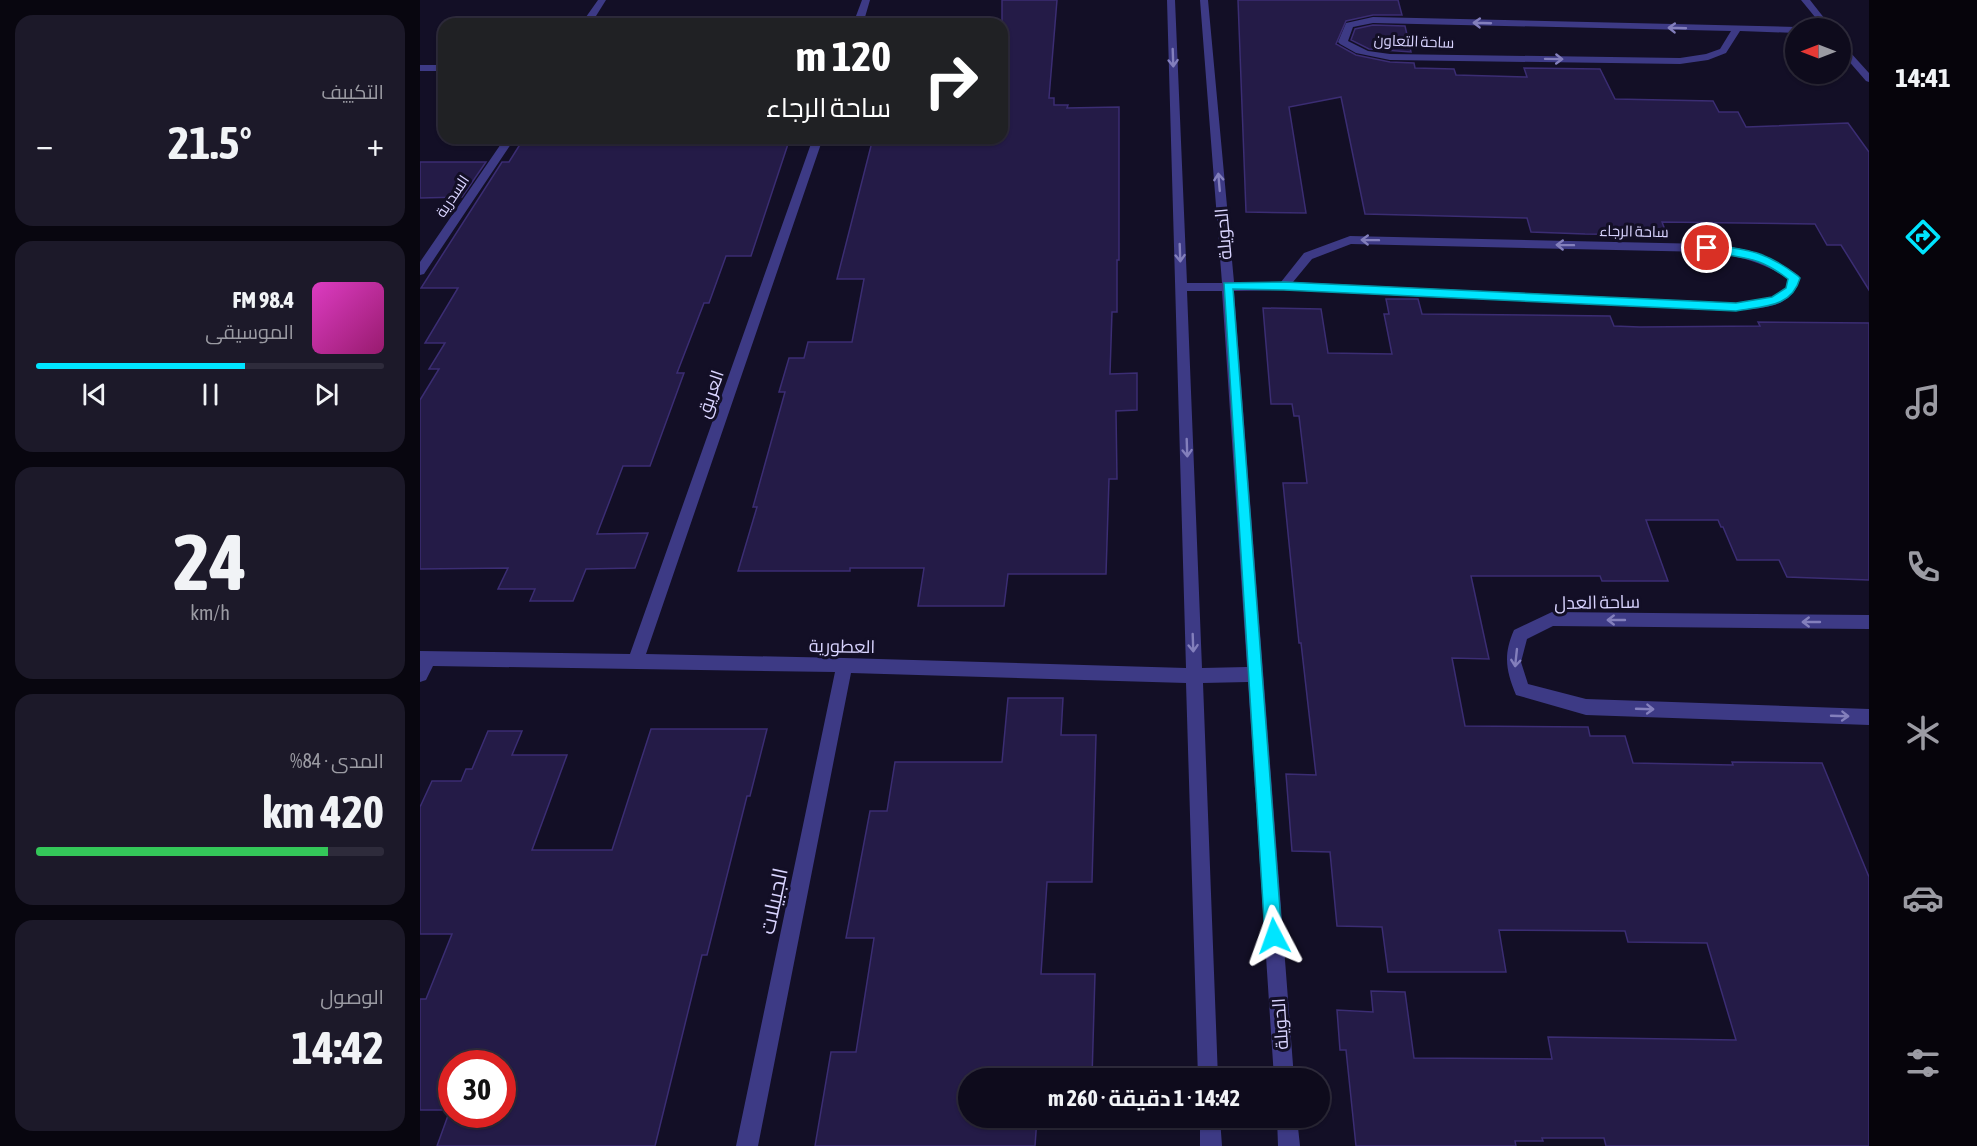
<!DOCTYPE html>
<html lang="ar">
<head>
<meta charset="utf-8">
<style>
  :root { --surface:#0e0b1c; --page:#1c1929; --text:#f1f3f6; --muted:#9b9ba3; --line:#2e2b3b; --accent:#00e5ff }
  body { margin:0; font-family:"Asap Condensed",Cairo,sans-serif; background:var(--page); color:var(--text); direction:rtl; height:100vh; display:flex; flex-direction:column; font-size:22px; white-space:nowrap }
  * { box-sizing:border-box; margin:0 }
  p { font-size:20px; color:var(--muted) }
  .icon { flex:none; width:33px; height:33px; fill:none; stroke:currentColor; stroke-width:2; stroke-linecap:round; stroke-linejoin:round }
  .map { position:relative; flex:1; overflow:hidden; direction:ltr }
  .panel { display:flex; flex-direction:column; gap:15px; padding:15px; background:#08060f; width:420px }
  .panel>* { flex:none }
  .guide { position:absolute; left:18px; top:18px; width:570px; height:126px; border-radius:18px; box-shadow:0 2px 4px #0004,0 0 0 2px var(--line); direction:rtl; background:#202124; color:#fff; overflow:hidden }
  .needle { width:39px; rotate:270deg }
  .fabs { position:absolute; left:1365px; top:18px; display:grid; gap:12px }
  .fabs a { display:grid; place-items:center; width:66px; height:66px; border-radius:50%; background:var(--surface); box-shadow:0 2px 4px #0004,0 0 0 2px var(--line); font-size:30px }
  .speed { position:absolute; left:18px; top:1050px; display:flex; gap:12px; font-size:30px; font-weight:700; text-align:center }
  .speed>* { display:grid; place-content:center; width:78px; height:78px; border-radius:50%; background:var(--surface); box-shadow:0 2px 4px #0004,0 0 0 2px var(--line); line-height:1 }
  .speed .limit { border:9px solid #d22; background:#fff; color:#111 }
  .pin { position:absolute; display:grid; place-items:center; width:51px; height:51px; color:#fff; margin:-26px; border:3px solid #fff; border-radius:50%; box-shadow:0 2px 6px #0007 }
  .me { position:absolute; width:66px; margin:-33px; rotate:356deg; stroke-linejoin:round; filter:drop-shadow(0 0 4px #0008) }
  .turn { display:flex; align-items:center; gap:21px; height:126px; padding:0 18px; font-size:27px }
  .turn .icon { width:78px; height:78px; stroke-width:2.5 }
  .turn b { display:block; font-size:42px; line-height:51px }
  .big { font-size:45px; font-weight:700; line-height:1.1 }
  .panel .tile { flex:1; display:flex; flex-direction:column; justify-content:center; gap:9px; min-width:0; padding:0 21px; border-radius:18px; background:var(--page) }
  .panel .dial { align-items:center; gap:0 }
  .dial b { font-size:78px; line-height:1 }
  .song { display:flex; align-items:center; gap:18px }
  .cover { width:72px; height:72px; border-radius:9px; background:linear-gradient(135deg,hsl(310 70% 55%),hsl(320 70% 35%)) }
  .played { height:6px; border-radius:3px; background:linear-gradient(90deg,var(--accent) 60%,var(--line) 60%) }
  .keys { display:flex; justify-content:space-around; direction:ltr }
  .heat { display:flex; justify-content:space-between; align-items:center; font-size:33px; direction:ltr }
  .charge { height:9px; border-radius:4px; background:linear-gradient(90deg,#34c759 84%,var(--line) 0) }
  .trip { position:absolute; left:538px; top:1068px; width:372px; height:60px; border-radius:30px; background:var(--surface); box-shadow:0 2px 4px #0004,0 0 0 2px var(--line); font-weight:700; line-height:60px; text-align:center; direction:rtl }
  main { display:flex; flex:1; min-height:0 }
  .dock { display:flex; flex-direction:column; width:108px; justify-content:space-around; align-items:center; background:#06040b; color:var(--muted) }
  .dock .icon { width:42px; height:42px }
  .dock .on { color:var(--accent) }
  .dock b { font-size:27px; color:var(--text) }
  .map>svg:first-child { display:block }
  .building { fill:#241b47; stroke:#3b2d73; stroke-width:1.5; fill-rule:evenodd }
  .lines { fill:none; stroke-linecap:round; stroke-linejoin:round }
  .minor { fill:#3d3a85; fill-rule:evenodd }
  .oneway { stroke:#837fbc }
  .route { fill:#00e5ff; stroke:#0095a6; stroke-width:1.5 }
  .labels { text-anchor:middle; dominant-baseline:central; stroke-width:6; stroke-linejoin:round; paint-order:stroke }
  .far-street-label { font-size:15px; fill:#d9d4ff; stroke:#130f26 }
  .street-label { font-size:18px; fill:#d9d4ff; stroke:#130f26 }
  .near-street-label { font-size:21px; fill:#d9d4ff; stroke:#130f26 }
</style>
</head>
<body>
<main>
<nav class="dock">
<b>14:41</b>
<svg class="icon on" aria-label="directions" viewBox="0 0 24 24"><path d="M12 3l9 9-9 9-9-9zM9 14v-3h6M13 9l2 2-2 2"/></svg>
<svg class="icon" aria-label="music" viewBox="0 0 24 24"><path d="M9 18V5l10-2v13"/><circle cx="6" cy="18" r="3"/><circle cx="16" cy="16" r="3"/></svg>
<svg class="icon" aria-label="phone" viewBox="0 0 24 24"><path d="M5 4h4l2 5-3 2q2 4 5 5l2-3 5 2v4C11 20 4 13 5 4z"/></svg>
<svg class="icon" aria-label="climate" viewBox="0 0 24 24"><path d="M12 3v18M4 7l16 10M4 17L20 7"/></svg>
<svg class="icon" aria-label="car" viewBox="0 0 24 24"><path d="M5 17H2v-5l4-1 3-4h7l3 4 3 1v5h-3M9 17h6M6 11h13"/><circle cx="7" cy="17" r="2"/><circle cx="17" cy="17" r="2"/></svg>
<svg class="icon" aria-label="filters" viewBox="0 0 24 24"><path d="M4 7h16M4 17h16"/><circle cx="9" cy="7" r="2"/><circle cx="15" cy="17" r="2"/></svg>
</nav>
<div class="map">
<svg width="1449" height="1146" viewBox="0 0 1449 1146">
  <rect width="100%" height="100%" fill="#130f26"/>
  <path class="building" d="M582,0H637L629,98H634V105H648L647,108L699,107V260H697V312H692L690,374L717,373V410L696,411L697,479H689L686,574H588L584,606H498L504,568H430V571H318L337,507H333L365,392H359L369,358H384L388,342H432L444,279H417L452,142H463L464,138H582Z
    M818,0H978L982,15H953L926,21L916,44L936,55L970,62L994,63L995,68L1034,69L1036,75L1107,77L1104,68L1180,69L1195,99L1293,101L1299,112H1318L1326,127L1428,123L1449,152V290L1421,245H1407L1395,224L1242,222L1247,235L1165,234L1111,232L1107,218L945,214L921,97L869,107L886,213L826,212Z
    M953,25L985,26L991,52L949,49L931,40L935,29Z
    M104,138H370L331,256H306L289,303H284L257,373H264L230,466H203L177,534L228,533L215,568L166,569L153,601H110L115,589H78L88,568L0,569V400L19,369H9L25,343H5L38,288H1L82,162H89Z
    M0,162H66L42,197L0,198Z
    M966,299H998L1002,314L1190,316L1194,326L1220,327L1340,326L1338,322L1449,323V580L1367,577L1359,560H1317L1303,527H1301L1298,520H1226L1248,581H1182L1180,576H1051L1069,659L1032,658L1045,726L1168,727L1170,736H1205L1213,763L1313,765L1312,762L1402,763L1449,877V1146H1186L1184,1138H1122L1123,1141H1095L1096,1146H936L926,1050H920L917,1010L953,1012L951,991L985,992L994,1058L1132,1059L1128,1037L1316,1040L1287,943L1208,942L1205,931L1079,930L1086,972H968L962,927L917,926L910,852L872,851L866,774L896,775L881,643H879L863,483H887L879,416H874L872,404H851L843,308L901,309L908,353L972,354L964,314H969Z
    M588,698H643L641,735H676L672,882H627L621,974H675L672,1078H549V1118H617L615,1146H395L411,1052H436L454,938H426L450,811H467L475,762H582Z
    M231,729H347L330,796H327L287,955H282L235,1146H17L30,1110H0V999H6L32,934H0V807L12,781H41L46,769H52L68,731H102L92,755H147L112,850H192ZM32,1064H82V1114H32Z"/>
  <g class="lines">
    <path class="minor" d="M178,0H186L171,24H161Z
      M442,0H450L443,24H433Z
      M747,0H755L767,283H802L780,0H788L814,282H861L884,253L930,236L1287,244C1321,249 1350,255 1378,275L1380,278C1372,309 1343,307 1316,311L864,290L814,291L874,1078H854L828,682L783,683L798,1078H778L766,683L431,673L338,1146H316L415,672L13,666L6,680L0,682V651L210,654L393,138H403L226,654L424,658L766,668ZM931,244L1287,252C1318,256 1342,261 1368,279L1366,288L1352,297L1316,303L873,282L892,259ZM767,291H802L827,667L782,668Z
      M1381,0H1390L1412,28H1404Z
      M953,17L1376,27L1380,28H1376V33L1320,31L1306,53L1288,60L1260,64L970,60L936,53L920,44L918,42L926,23ZM953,23L1311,31L1300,49L1286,54L1260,58L970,54L948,51L928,41L933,27Z
      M1420,41L1449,73V82L1446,81L1420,51Z
      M0,65H24V71H0Z
      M85,138H95L4,274L0,275V262Z
      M1132,612L1449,615V629L1133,626L1107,639L1101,662L1108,684L1166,699L1449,709V725L1166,715L1096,695C1086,671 1083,655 1094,630Z
      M780,1118H800L802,1146H780Z
      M857,1118H877L880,1146H858Z"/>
  </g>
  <defs><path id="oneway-shaft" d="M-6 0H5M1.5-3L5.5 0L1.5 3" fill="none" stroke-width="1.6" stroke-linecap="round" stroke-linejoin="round" transform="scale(1.5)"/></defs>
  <g class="oneway">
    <use href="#oneway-shaft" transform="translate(1062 23) rotate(-178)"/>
    <use href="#oneway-shaft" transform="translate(1257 28) rotate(-178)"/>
    <use href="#oneway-shaft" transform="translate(753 58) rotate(88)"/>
    <use href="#oneway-shaft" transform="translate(1134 59) rotate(1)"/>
    <use href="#oneway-shaft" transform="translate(799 182) rotate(-95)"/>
    <use href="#oneway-shaft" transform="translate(950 240) rotate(-179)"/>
    <use href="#oneway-shaft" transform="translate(1145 245) rotate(-179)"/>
    <use href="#oneway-shaft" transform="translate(760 253) rotate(88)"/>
    <use href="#oneway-shaft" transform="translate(767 448) rotate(88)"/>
    <use href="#oneway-shaft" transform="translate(1196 620) rotate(-180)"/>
    <use href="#oneway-shaft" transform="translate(1391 622) rotate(-180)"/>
    <use href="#oneway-shaft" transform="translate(773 643) rotate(88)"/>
    <use href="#oneway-shaft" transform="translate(1096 658) rotate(96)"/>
    <use href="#oneway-shaft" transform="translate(1225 709) rotate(2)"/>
    <use href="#oneway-shaft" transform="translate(1420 716) rotate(2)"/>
  </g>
  <path class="route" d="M1287,244C1326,249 1346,251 1378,276L1380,278C1372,308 1342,306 1316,311L864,290L813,289L862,936L860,942L854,944L848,942L845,936L804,283L864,282L1316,303L1352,297L1366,288L1368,279C1334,253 1322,260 1284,250V246Z"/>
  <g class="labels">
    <g class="far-street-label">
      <text transform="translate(994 41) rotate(2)">ساحة التعاون</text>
      <text transform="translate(32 196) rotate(-56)">السدرية</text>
      <text transform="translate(1214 231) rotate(1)">ساحة الرجاء</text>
    </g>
    <g class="street-label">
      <text transform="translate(803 234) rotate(-95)">الحويلة</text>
      <text transform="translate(290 394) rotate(-71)">العريق</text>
      <text transform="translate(1177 602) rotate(-1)">ساحة العدل</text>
      <text transform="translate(422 646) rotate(1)">العطورية</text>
      <text transform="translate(860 1024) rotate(-94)">الحويلة</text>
    </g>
    <g class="near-street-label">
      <text transform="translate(353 901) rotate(-78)">الجبيلات</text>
    </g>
  </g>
</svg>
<div class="fabs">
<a><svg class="needle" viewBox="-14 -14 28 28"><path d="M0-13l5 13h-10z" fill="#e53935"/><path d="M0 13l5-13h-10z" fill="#9b9ba3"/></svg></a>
</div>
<div class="speed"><div class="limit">30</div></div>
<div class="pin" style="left:1287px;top:248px;background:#d93025"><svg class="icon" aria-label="arrive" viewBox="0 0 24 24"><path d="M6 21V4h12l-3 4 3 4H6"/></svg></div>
<svg class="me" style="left:854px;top:936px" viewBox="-20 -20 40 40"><path d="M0-17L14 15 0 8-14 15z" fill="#00e5ff" stroke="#fff" stroke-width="4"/></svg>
<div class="trip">14:42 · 1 دقيقة · 260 m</div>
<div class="guide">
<div class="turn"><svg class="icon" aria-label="right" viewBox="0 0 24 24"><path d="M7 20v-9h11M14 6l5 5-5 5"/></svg><div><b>120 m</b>ساحة الرجاء</div></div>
</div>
</div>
<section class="panel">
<div class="tile"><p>التكييف</p>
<div class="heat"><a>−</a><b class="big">21.5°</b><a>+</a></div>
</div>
<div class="tile">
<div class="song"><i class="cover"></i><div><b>98.4 FM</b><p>الموسيقى</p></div></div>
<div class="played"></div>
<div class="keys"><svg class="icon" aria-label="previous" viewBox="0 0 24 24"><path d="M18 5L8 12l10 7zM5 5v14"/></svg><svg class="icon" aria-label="pause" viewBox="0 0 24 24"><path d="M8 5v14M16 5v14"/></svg><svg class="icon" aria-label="next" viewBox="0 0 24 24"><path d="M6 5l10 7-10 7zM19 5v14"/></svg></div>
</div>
<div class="tile dial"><b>24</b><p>km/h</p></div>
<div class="tile"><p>المدى · 84%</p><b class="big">420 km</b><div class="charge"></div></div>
<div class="tile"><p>الوصول</p><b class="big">14:42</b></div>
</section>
</main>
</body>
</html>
